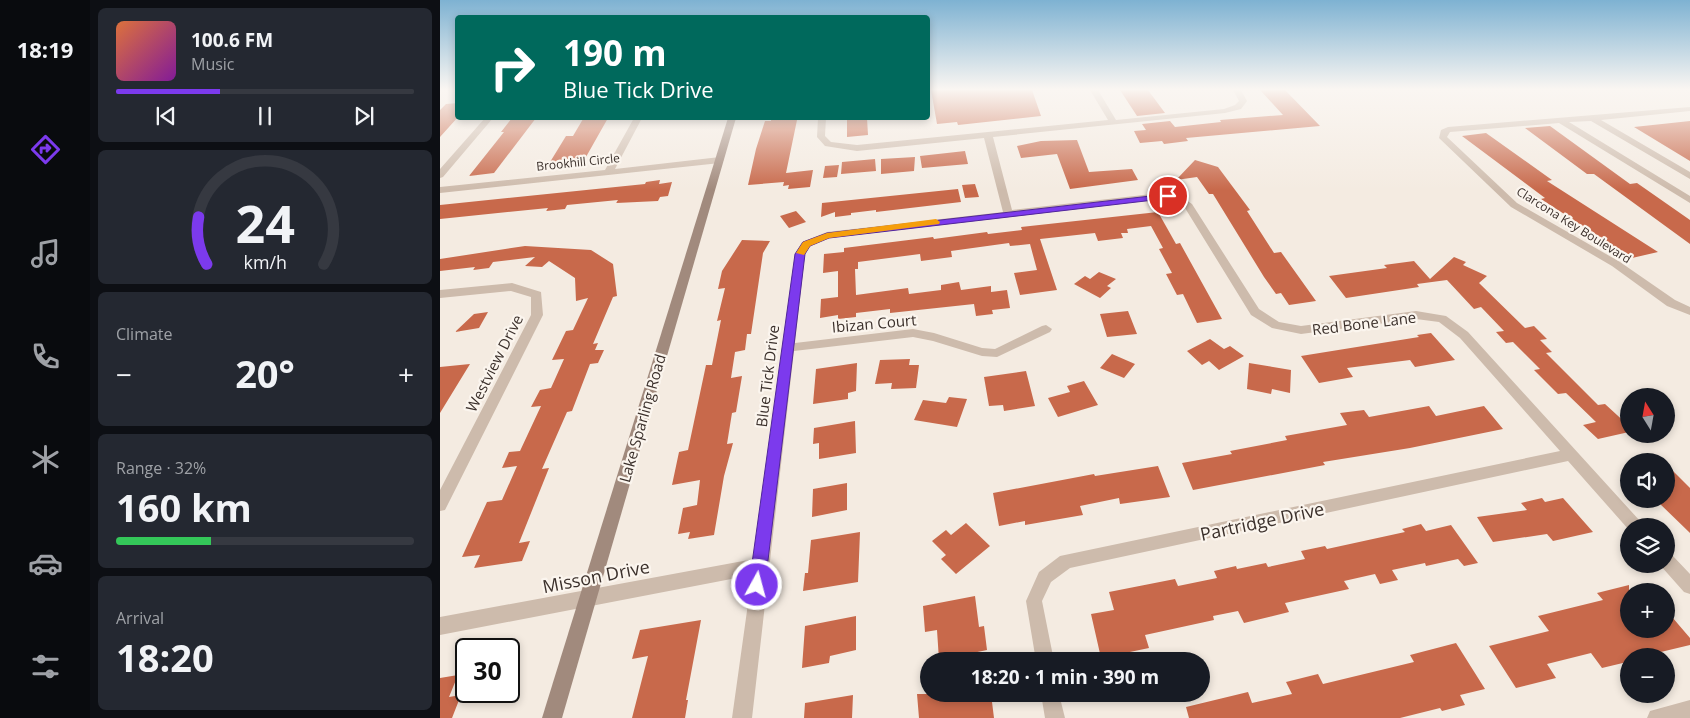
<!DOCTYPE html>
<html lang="en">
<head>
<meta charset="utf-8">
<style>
  :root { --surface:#171b24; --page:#242831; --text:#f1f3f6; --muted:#9ea1a6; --line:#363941; --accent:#7c3aed }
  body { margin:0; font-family:"Open Sans",sans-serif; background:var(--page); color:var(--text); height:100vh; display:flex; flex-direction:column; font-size:19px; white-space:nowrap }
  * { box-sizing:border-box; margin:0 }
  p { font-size:16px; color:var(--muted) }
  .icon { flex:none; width:28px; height:28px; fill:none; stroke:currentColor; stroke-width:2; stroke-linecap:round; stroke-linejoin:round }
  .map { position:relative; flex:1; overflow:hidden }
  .panel { display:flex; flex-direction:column; gap:8px; padding:8px; background:#0d0f14; width:350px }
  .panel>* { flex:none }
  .banner { position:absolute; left:15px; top:15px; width:475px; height:105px; border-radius:5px; box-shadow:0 2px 8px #0003; background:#00695c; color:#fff; overflow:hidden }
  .needle { width:32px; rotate:349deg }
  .buttons { position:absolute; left:1180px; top:388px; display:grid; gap:10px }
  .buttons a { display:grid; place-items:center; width:55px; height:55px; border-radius:50%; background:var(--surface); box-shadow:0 2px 8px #0003; font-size:25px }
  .speed { position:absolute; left:15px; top:638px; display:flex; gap:10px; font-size:25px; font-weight:700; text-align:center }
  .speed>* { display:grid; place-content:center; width:65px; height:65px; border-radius:50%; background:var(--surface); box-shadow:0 2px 8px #0003; line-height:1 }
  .speed .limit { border:2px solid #111; border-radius:8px; background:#fff; color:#111 }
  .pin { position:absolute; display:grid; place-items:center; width:42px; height:42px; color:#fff; margin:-21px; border:2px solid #fff; border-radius:50%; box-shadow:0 1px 5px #0007 }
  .me { position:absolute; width:55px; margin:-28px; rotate:7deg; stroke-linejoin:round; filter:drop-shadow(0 0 4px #0008) }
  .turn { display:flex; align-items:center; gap:18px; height:105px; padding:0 25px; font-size:22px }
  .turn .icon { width:65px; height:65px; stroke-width:2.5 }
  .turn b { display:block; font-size:35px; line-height:42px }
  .big { font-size:38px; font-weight:700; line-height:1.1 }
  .panel .widget { flex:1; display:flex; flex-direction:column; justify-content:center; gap:8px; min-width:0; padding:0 18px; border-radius:8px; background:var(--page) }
  .panel .dial { align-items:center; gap:0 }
  .dial svg { height:130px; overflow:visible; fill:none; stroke:var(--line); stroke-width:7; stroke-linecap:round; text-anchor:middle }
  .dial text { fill:var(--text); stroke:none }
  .song { display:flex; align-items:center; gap:15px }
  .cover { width:60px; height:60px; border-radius:8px; background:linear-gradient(135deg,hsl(20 70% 55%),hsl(290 70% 35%)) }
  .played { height:5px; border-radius:2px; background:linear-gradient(90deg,var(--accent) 35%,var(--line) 35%) }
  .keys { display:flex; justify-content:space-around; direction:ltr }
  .heat { display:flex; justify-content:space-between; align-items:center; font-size:28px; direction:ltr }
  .charge { height:8px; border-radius:4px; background:linear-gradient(90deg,#34c759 32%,var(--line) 0) }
  .trip { position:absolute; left:480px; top:652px; width:290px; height:50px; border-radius:25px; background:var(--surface); box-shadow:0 2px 8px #0003; font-weight:700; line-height:50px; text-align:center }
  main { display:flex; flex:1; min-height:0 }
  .tabs { display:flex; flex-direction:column; width:90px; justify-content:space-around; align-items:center; background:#090b0e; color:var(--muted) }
  .tabs .icon { width:35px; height:35px }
  .tabs .selected { color:var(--accent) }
  .tabs b { font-size:22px; color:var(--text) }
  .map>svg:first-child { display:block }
  .building { fill:#c8694b }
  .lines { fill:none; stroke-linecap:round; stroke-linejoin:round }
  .street { fill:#cdbbac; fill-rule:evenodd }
  .secondary { fill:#a18a7d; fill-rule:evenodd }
  .route { fill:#7c3aed; stroke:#51269a }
  .slow { fill:#f59e0b }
  .labels { text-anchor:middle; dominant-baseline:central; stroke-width:4.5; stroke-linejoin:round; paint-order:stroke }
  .far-street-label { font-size:12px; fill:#3b302b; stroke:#fbf5ee }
  .street-label { font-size:15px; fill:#3b302b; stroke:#fbf5ee }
  .near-street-label { font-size:18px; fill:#3b302b; stroke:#fbf5ee }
</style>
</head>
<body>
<main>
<nav class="tabs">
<b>18:19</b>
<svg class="icon selected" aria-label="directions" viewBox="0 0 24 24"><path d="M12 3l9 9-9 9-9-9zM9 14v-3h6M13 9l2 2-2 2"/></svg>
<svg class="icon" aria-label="music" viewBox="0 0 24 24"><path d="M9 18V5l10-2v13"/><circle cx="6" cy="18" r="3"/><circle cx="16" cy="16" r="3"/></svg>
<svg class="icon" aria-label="phone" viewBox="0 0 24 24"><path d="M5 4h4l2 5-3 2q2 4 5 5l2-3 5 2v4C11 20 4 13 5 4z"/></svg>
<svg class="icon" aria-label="climate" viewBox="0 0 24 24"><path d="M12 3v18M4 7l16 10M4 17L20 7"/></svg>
<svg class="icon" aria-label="car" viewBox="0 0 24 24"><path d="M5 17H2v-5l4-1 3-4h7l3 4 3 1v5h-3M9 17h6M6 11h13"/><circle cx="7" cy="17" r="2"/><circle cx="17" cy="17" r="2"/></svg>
<svg class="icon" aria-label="filters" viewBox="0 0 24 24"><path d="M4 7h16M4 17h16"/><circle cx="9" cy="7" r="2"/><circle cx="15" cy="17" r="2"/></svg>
</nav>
<section class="panel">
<div class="widget">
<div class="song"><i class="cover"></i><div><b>100.6 FM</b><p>Music</p></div></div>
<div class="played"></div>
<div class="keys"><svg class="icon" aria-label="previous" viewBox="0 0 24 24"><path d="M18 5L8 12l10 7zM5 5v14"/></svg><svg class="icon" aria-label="pause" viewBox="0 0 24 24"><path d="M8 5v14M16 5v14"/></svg><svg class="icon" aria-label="next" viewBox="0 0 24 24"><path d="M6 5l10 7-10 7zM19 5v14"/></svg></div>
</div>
<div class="widget dial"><svg viewBox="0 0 100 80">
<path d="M14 69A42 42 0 1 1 86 69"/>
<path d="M14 69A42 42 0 0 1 9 40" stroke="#7c3aed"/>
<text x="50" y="56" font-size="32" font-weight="700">24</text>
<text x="50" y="72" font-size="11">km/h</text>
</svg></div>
<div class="widget"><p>Climate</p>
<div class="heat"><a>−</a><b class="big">20°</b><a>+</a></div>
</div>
<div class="widget"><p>Range · 32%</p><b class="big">160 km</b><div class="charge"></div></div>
<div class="widget"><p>Arrival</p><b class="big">18:20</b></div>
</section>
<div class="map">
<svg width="1250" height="718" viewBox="0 0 1250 718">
  <rect width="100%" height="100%" fill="#f4ebe1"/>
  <path class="building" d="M491,90H592L601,116L518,125L517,122L497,124Z
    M680,90H708L725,113L697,116Z
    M820,90H845L880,126L746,138L748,141L724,144L722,141L700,143L694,131L706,130L702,124L730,121L735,127L781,122L780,120L843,115Z
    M18,103V117L0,137V110L6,104Z
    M72,118H96L54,173L29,176L64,132H61Z
    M168,118L142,164L107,167L126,136H133L143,119Z
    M331,118L357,120L346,173L373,170L370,187L348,189L349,185L343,186L344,182L308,185L316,149L325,121H331Z
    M407,118H427L428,135L407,137Z
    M1250,121V161L1194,127Z
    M1110,126L1190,184L1197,183L1250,220V244L1154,174H1147L1085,128Z
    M1046,133L1112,180L1107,181L1218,252L1192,258L1101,199L1105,198L1022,136Z
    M637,140L649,172L692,169L698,180L630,189L617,154L581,158L577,146L601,141Z
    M525,151L528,164L482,168L480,156Z
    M475,157L474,171L441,174V159Z
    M435,159L436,171L401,174L402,162Z
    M755,160L778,167L810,210L807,211L834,253L841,252L876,301L849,305L841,293L836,294L824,277L773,194H769L757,177L736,180Z
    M399,165L397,177L383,178L385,166Z
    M220,180L219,184L232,182L228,196L220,197L218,201L176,203L178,200L127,205L125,209L106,211L108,208L0,219V205L205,184L206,182Z
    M535,184L539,197L525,198L522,185Z
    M518,189L521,202L436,212V210L411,213V215L395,217V212L381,217L382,203Z
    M356,211L366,222L349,228L340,216Z
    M718,212L736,244L740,243L782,319L757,323L743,294L737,295L726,274L732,273L719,249L723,248L711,226L687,229L688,233H681L683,238L658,241L655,233L600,239L617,290L580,295L574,273L597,270L590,244L570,246L569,243L511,251L512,257L481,261L480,254L418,262V269H415L416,295L468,288L469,294L501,290V285L519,282L521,290L551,286V292L567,290L570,308L552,310L553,314L536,316L534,304L450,313V309L416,313V317L398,319V315L380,318L381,299L398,297V271L383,273L384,254L404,252V248L493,237L494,239L547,232L548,234L582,230L581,227Z
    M302,240L330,241L323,253L311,334H307L305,350L295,352L291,378L302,376L296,412L292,413L287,444L293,443L284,476L274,535L248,539L250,532L238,534L243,508L257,505L260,480L232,485L239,452L248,450L266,365H272L281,320L277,321L285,288L278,289L282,271Z
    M85,246L151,250L173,264L177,296L173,297L153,344L158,343L155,350H164L158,363L150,364L132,411L127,412L102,469L109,468L79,543L90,541L82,561L34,568L40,555L22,557L47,502L62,500L77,466L62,468L69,452L80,451L101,406L91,407L100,390L111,388L124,359L112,360L126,331L133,330L148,298L136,301L135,278L109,261L102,267L85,266L95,257L53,262L49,268L33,270L35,267L0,271V259Z
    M1014,257L1026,262L1023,265L1047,276L1039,283L1085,328L1094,326L1107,339L1100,340L1112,352L1106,353L1158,405L1165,404L1189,426V432L1158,439L1143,425L1156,422L1126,393L1118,394L1094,370L1100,369L1073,342L1066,343L1056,332L1064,331L1041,307L1034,309L1007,280L977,284L979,287L906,298L889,276L947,268L944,265L974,261L990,279Z
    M659,272L676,279L667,286L671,288L660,298L634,284L645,276L650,279Z
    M688,311L697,334L667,337L660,314Z
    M48,312L39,328L15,332L34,314Z
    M991,333L1015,360L975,367L970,360L907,368L913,377L879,383L861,356L979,337L977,335Z
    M770,339L784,349L790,346L804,356L779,370L769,361L762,365L747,351Z
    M672,354L695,364L684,378L660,368Z
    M470,359L469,365H479L476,388L451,389L452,383L435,384L440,360Z
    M417,363L416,391L408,393V399L373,404L376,369Z
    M809,363L851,370L850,393L832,389L831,394L807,389Z
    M30,364L0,413V367Z
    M586,371L595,406L564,411L563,405L549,406L544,377Z
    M644,381L658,405L618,417L608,398L630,392L627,386Z
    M509,397L527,399L517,427L474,420L483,400L506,403Z
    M989,406L996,416L1044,406L1063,429L970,448L883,462L885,465L753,490L742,463L792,454L790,451L847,440L845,436L907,425L900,413L924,410L929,417Z
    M415,421L416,453L379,459V443L373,444L374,428Z
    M1226,464L1250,488V533L1217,501L1226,499Z
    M718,466L730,497L680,504L679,498L640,506L643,515L585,525V521L559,526L553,493L654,474L655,476Z
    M407,483V510L372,517L373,489Z
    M1102,498L1105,502L1123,498L1153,532L1113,541L1107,534L1053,542L1037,517L1087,510L1081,503Z
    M526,523L550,546L516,574L501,559L506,555L492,541L506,530L511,535Z
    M981,524L986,531L1011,525L1038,563L1024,566L1018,559L986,566L985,563L952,570L958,580L940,584L935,574L904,581L909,589L845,603L849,612L804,623L798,611L773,616L774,620L705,635L709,648L661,658L651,614L674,610L669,592L735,579L738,586L777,578L774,571L796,566L797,569L826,563L828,567L865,559L861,551L885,546L887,549L965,532L962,529Z
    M420,532L418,582L363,591L365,573H368L371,540Z
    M1189,585V629H1226V610L1250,638V645L1204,656H1189L1187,662L1162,668L1151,653L1107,664L1116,678L1076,688L1049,646L1109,631L1098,616L1163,600L1157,593Z
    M535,596L539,627L544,626L547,650L499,660L497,630L485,632L483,606Z
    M416,616V650L390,656L389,663L362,668L365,626Z
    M261,620L246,700H248L245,718H192L208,656L192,659L200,630Z
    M1016,643L1045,689L1020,695L1025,705L1002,711L1000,708L960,718H749L746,707L808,692L812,703L852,694L846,682L878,674L883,684L974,662L970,655Z
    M18,675L9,697L21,695L12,718H0V678Z
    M477,694H551L554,718H479Z
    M413,695L412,718H364L365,703Z"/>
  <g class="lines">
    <path class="street" d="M650,90H658L676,120L784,109L795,105L799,101L793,90H801L807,101L801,109L785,113L553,137L572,210L721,193L740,196L752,204L819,309L839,322L861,326L976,311L1006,316L1028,332L1200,521L1203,526H1189V530L1128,461L630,568L611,582L602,601L614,661H596L586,601L599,572L620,556L1120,451L1020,338L999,322L976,319L861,334L832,328L811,315L745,208L734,201L721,199L389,238L370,246L365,254L355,343L473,329L494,333L542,348L555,349L602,326L606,325L612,329L610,332L557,357L542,356L493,341L473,337L354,351L312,718H292L312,575L0,635V617L314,559L355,254L362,242L387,232L563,212L544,138L417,151L385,146L377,137L378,118H386L385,136L391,142L417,145L668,120Z
      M1250,107V111L1161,120L1250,172V179L1151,121L1129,122L1250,196V203L1119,123L1010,132L1007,137L1077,203L1180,262L1235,300L1250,307V315L1227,306L1172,266L1071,207L999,138L1001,130L1008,127Z
      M45,118H53L3,177L0,178V169Z
      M194,118H202L175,169L280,157L284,160L280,163L0,193V187L165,170Z
      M72,283L101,292L103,315L5,510L0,511V490L91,315V297L71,291L0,298V290Z
      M1226,553L1232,555L1250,574V594L1244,592L1220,565V564H1226Z
      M601,694H619L625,718H605Z
      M1250,700V718H1207L1210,711Z"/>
    <path class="secondary" d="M288,118H296L122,718H102Z"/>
  </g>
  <linearGradient id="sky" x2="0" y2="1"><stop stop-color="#7eb2d2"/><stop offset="0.47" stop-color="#faf6f2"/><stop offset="1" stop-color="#faf6f2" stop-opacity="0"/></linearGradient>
  <rect width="1250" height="190" fill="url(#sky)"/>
  <path class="route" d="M728,194H731V198L389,238L370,246L365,254L325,585L322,590L317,592L312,590L309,585L355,254L363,242L387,233Z"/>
  <path class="slow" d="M496,219L500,222L499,224L389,238L370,246L364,255L356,253L363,242L387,233Z"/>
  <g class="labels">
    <g class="far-street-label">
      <text transform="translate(138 162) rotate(-6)">Brookhill Circle</text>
      <text transform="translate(1134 225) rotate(32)">Clarcona Key Boulevard</text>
    </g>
    <g class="street-label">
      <text transform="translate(434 323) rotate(-5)">Ibizan Court</text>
      <text transform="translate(924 323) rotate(-7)">Red Bone Lane</text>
      <text transform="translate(54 363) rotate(-63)">Westview Drive</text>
      <text transform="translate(327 376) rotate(-83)">Blue Tick Drive</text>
      <text transform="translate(202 418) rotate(-74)">Lake Sparling Road</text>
    </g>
    <g class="near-street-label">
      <text transform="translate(822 521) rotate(-12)">Partridge Drive</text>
      <text transform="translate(156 576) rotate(-11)">Misson Drive</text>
    </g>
  </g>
</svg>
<div class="buttons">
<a><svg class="needle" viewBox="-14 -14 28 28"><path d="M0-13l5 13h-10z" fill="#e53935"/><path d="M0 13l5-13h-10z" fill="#9ea1a6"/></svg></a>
<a><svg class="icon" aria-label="sound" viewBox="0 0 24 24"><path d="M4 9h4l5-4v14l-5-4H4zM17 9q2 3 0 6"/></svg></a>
<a><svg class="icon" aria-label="layers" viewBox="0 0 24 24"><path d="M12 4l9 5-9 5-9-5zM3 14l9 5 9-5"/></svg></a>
<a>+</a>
<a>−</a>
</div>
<div class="speed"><div class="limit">30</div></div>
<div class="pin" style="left:728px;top:196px;background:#d93025"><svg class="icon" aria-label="arrive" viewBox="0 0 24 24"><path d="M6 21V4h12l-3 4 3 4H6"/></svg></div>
<svg class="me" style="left:317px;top:585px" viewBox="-20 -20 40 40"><circle r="17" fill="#7c3aed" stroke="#fff" stroke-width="3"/><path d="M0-11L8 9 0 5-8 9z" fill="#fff"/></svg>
<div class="trip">18:20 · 1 min · 390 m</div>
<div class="banner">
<div class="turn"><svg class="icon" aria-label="right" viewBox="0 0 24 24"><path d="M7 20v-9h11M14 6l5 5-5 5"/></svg><div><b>190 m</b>Blue Tick Drive</div></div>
</div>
</div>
</main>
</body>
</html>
